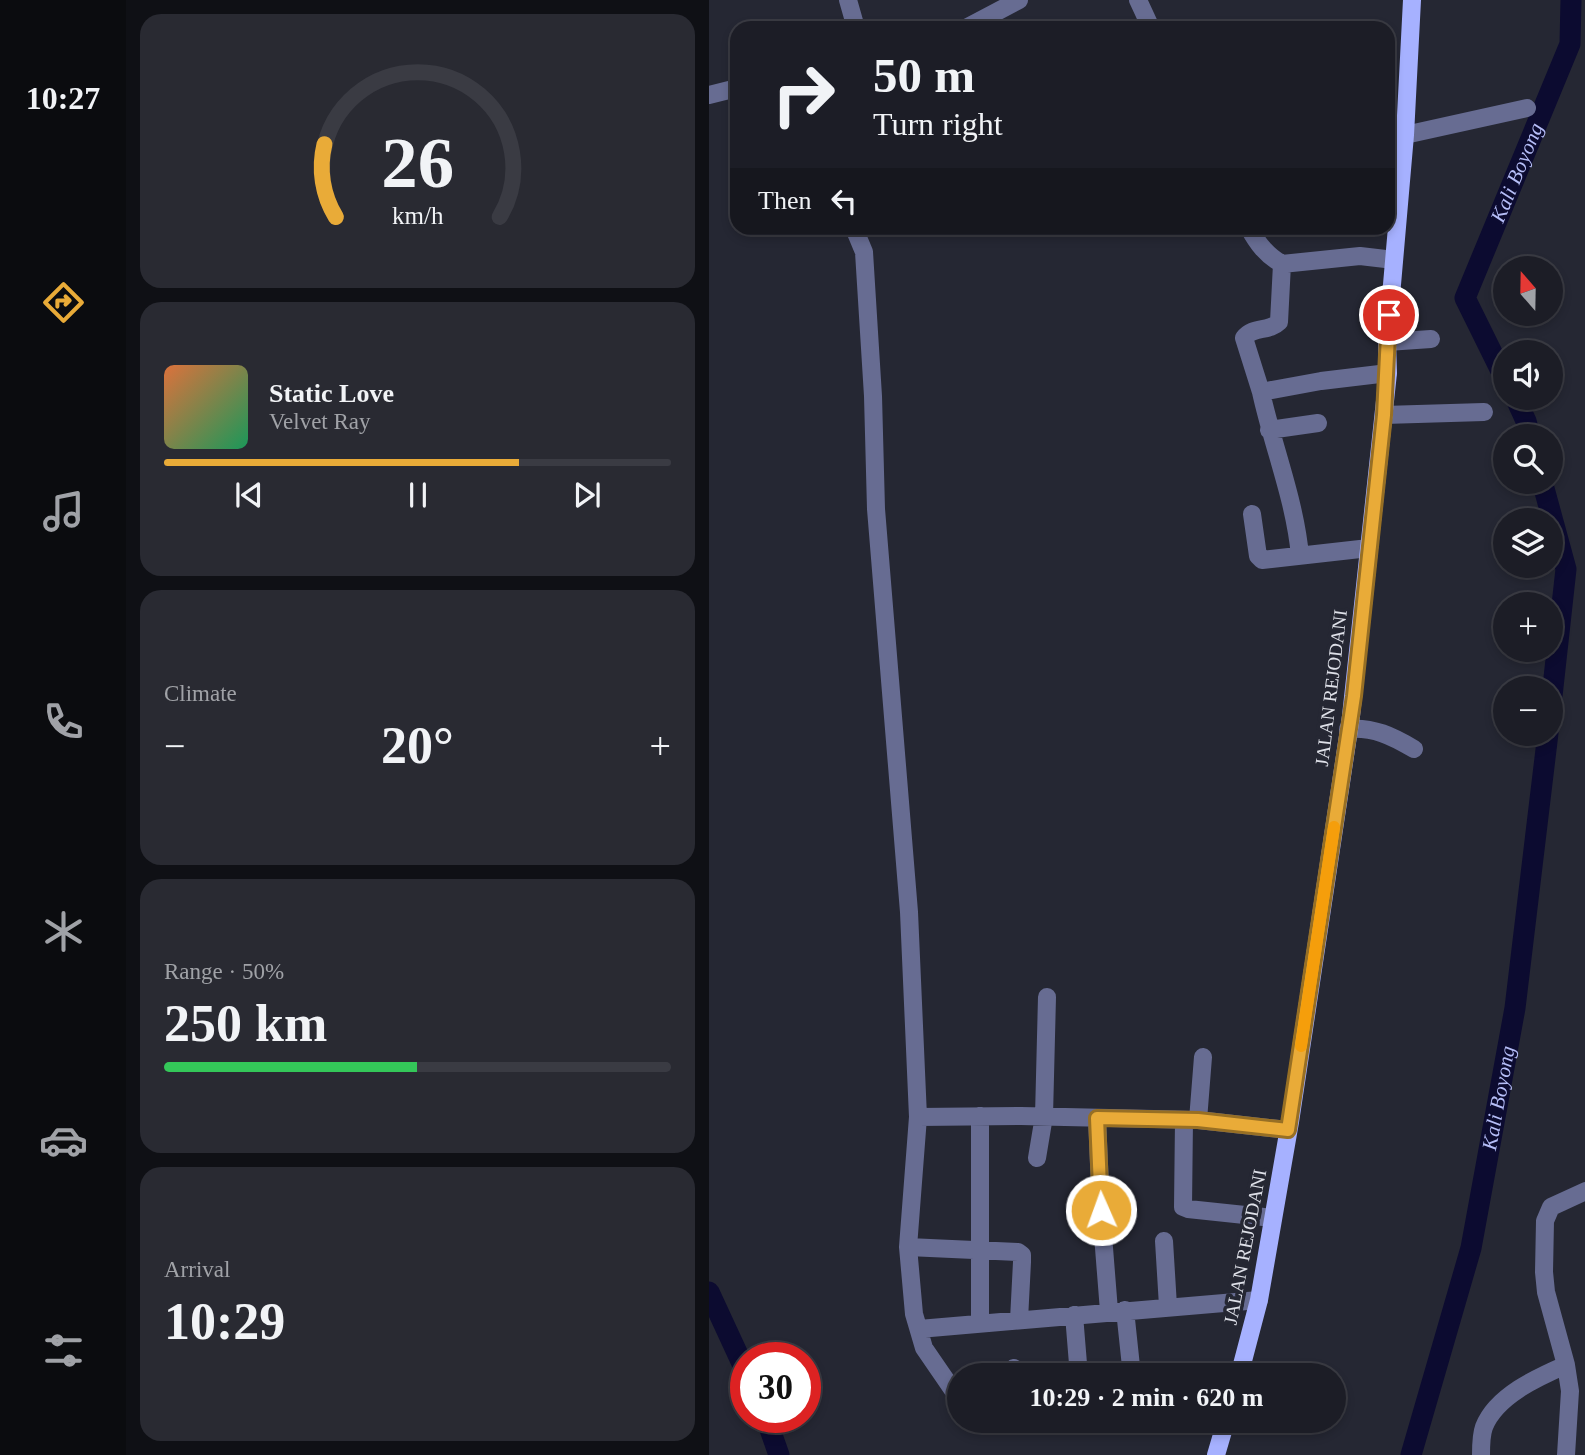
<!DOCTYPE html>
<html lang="en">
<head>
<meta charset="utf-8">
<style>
  :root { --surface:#1c1d26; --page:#292a32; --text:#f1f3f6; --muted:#a0a2a7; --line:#3a3b43; --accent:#e9ab38 }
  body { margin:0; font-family:"Times New Roman",serif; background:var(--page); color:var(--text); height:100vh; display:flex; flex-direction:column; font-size:26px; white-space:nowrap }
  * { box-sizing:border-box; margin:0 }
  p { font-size:23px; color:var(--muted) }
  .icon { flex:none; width:38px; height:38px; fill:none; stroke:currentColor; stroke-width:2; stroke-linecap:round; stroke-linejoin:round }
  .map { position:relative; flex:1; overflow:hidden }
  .panel { display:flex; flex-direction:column; gap:14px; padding:14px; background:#0f1015; width:583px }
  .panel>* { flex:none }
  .hud { position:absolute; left:21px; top:21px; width:665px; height:214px; border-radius:21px; box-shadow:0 4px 10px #0003,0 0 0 2px var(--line); background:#1c1d26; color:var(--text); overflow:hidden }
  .needle { width:46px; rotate:340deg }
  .buttons { position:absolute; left:784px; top:256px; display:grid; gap:14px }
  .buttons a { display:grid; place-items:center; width:70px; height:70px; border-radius:50%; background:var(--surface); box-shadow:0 4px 10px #0003,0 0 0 2px var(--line); font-size:35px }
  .speed { position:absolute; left:21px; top:1342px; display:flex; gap:14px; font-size:35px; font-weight:700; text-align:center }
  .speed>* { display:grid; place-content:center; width:91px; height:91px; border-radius:50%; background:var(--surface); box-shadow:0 4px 10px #0003,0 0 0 2px var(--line); line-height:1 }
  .speed .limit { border:10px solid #d22; background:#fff; color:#111 }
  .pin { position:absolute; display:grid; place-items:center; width:60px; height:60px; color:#fff; margin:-30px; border:4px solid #fff; border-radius:50%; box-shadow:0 2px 7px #0007 }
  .me { position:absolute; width:77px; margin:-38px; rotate:358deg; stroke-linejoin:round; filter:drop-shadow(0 0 5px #0008) }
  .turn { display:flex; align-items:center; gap:24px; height:147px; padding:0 28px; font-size:32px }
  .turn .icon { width:91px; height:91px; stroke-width:2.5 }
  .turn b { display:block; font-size:49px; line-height:60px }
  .then { display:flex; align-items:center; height:66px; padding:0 28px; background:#0003; gap:14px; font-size:26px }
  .big { font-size:52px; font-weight:700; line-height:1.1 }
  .panel .widget { flex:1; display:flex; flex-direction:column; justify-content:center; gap:10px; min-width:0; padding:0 24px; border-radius:21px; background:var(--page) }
  .panel .dial { align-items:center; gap:0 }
  .dial svg { height:182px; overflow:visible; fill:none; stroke:var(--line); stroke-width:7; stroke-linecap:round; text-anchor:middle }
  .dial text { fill:var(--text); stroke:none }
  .song { display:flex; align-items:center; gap:21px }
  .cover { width:84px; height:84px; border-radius:10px; background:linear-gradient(135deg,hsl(20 70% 55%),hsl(150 70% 35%)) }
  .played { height:7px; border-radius:4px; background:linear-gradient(90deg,var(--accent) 70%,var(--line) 70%) }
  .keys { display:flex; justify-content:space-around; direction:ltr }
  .heat { display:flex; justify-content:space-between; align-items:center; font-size:38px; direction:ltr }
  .charge { height:10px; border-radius:5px; background:linear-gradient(90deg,#34c759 50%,var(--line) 0) }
  .trip { position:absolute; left:238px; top:1363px; width:399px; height:70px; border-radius:35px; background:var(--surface); box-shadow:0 4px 10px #0003,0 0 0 2px var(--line); font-weight:700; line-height:70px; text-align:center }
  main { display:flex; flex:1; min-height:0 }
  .dock { display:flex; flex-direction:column; width:126px; justify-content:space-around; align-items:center; background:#0b0c0f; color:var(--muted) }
  .dock .icon { width:49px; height:49px }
  .dock .current { color:var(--accent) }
  .dock b { font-size:32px; color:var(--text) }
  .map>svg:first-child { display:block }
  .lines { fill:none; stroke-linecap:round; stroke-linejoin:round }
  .river { stroke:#0c0b30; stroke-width:21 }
  .minor { stroke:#676c92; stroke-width:18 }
  .major { stroke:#a6b1ff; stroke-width:18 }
  .route-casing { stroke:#976f24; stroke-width:18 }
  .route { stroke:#e9ab38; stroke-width:12 }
  .slow { stroke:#f59e0b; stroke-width:12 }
  .labels { text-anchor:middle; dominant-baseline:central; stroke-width:7; stroke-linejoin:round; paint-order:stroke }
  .street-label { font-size:19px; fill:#dee0e8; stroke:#252733 }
  .water-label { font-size:21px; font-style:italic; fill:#b5bdf7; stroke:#252733 }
</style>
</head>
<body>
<main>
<nav class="dock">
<b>10:27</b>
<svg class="icon current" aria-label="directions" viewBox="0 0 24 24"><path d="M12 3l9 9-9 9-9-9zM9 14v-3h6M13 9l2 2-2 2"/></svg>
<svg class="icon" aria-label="music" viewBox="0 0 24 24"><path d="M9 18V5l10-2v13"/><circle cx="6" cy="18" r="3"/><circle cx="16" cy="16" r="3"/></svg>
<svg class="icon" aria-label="phone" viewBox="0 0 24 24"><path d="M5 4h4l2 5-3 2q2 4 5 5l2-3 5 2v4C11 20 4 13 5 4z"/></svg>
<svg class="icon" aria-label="climate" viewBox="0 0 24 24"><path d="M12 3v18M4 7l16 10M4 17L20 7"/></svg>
<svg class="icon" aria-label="car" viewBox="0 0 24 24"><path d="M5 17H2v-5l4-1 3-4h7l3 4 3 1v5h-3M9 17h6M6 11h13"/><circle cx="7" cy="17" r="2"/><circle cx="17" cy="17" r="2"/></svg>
<svg class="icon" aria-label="filters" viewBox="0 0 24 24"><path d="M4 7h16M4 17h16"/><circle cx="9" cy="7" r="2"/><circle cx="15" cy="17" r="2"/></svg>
</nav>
<section class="panel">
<div class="widget dial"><svg viewBox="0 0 100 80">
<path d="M14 69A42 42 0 1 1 86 69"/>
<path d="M14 69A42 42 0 0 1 9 37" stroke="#e9ab38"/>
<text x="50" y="56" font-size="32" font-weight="700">26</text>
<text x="50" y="72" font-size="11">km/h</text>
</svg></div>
<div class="widget">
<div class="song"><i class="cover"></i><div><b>Static Love</b><p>Velvet Ray</p></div></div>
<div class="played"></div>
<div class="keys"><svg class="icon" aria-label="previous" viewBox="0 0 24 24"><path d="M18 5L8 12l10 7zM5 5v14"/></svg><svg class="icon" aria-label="pause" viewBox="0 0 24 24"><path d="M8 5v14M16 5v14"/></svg><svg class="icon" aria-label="next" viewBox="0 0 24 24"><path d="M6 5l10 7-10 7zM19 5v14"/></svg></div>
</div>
<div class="widget"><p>Climate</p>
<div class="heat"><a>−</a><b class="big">20°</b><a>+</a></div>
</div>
<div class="widget"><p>Range · 50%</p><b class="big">250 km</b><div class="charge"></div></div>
<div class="widget"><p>Arrival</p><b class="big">10:29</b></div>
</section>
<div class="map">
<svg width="877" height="1455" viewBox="0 0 877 1455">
  <rect width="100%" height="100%" fill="#252733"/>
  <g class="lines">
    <g class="river">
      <path id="s1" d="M796,379L756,298L861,44L862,0"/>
      <path d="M806,397L817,421L821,436"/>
      <path d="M833,481L857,569L842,705"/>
      <path d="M0,1292L37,1372"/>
      <path d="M57,1418L70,1455"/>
      <path id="s2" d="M702,1455L762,1248L806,1008L839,733"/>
    </g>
    <path class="minor" d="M139,0L147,28
      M429,0L442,28
      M257,28L310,0
      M0,95L28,88
      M696,135L818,108
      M145,228L155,252L164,396L167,509L200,912L209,1117
      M540,228C548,243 557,255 573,264L651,256L685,260
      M573,264L570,322C560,332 544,326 535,338L552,392L612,381L679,373
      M678,342L722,339
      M552,392C564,447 586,500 591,556
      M675,415L775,412
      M560,430L609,423
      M543,514L549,556L553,560L660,548
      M639,729C665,727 683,736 705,749
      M271,1116V1323
      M388,1118L392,1210L400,1311
      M475,1120L474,1207L479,1209L564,1218
      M489,1120L494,1057
      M328,1158L335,1116L338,997
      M455,1241L459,1306
      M199,1247L309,1252L313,1255V1262L310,1320
      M416,1310L423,1376
      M365,1315L370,1376
      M210,1329L550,1300
      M305,1368L306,1376
      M250,1399L215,1348L205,1314L199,1247L209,1117L312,1116L489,1120L579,1130
      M772,1455C772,1446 772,1435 775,1427C787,1396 829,1377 857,1365
      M857,1455L861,1391L857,1365L837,1292L835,1272L836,1221L842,1207L877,1191"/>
    <path class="major" d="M530,1376L550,1300L581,1122L642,716L679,373L678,342L696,135L703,0
      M507,1455L517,1421"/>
  </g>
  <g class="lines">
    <g class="route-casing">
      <path id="route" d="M392,1210L388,1118L489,1120L579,1130L645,696L675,415L680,315"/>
    </g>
    <use href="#route" class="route"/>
    <path class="slow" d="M592,1046L625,827"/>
  </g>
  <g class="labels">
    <g class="street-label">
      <text transform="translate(622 688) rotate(-83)">JALAN REJODANI</text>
      <text transform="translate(536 1247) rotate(-79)">JALAN REJODANI</text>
    </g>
    <g class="water-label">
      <text stroke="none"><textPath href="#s1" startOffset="226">Kali Boyong</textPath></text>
      <text stroke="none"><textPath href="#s2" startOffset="368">Kali Boyong</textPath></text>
    </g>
  </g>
</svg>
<div class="buttons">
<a><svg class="needle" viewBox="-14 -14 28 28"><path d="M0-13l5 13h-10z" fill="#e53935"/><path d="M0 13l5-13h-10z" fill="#a0a2a7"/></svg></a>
<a><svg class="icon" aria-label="sound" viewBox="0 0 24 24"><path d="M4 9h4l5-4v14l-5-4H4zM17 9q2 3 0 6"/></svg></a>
<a><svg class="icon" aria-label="search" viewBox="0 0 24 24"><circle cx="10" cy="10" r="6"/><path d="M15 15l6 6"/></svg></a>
<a><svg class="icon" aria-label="layers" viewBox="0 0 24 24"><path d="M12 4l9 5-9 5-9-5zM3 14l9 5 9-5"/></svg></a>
<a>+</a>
<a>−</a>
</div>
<div class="speed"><div class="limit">30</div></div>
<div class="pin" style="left:680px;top:315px;background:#d93025"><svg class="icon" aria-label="arrive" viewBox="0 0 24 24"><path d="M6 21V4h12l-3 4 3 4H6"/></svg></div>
<svg class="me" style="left:392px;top:1210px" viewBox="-20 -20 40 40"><circle r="17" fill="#e9ab38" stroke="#fff" stroke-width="3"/><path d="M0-11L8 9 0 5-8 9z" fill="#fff"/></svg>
<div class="trip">10:29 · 2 min · 620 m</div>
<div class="hud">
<div class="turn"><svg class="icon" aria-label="right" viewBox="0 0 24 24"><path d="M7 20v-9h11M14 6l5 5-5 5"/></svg><div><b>50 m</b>Turn right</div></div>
<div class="then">Then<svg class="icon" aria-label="left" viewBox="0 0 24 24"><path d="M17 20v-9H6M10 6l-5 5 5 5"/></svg></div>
</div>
</div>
</main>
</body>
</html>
